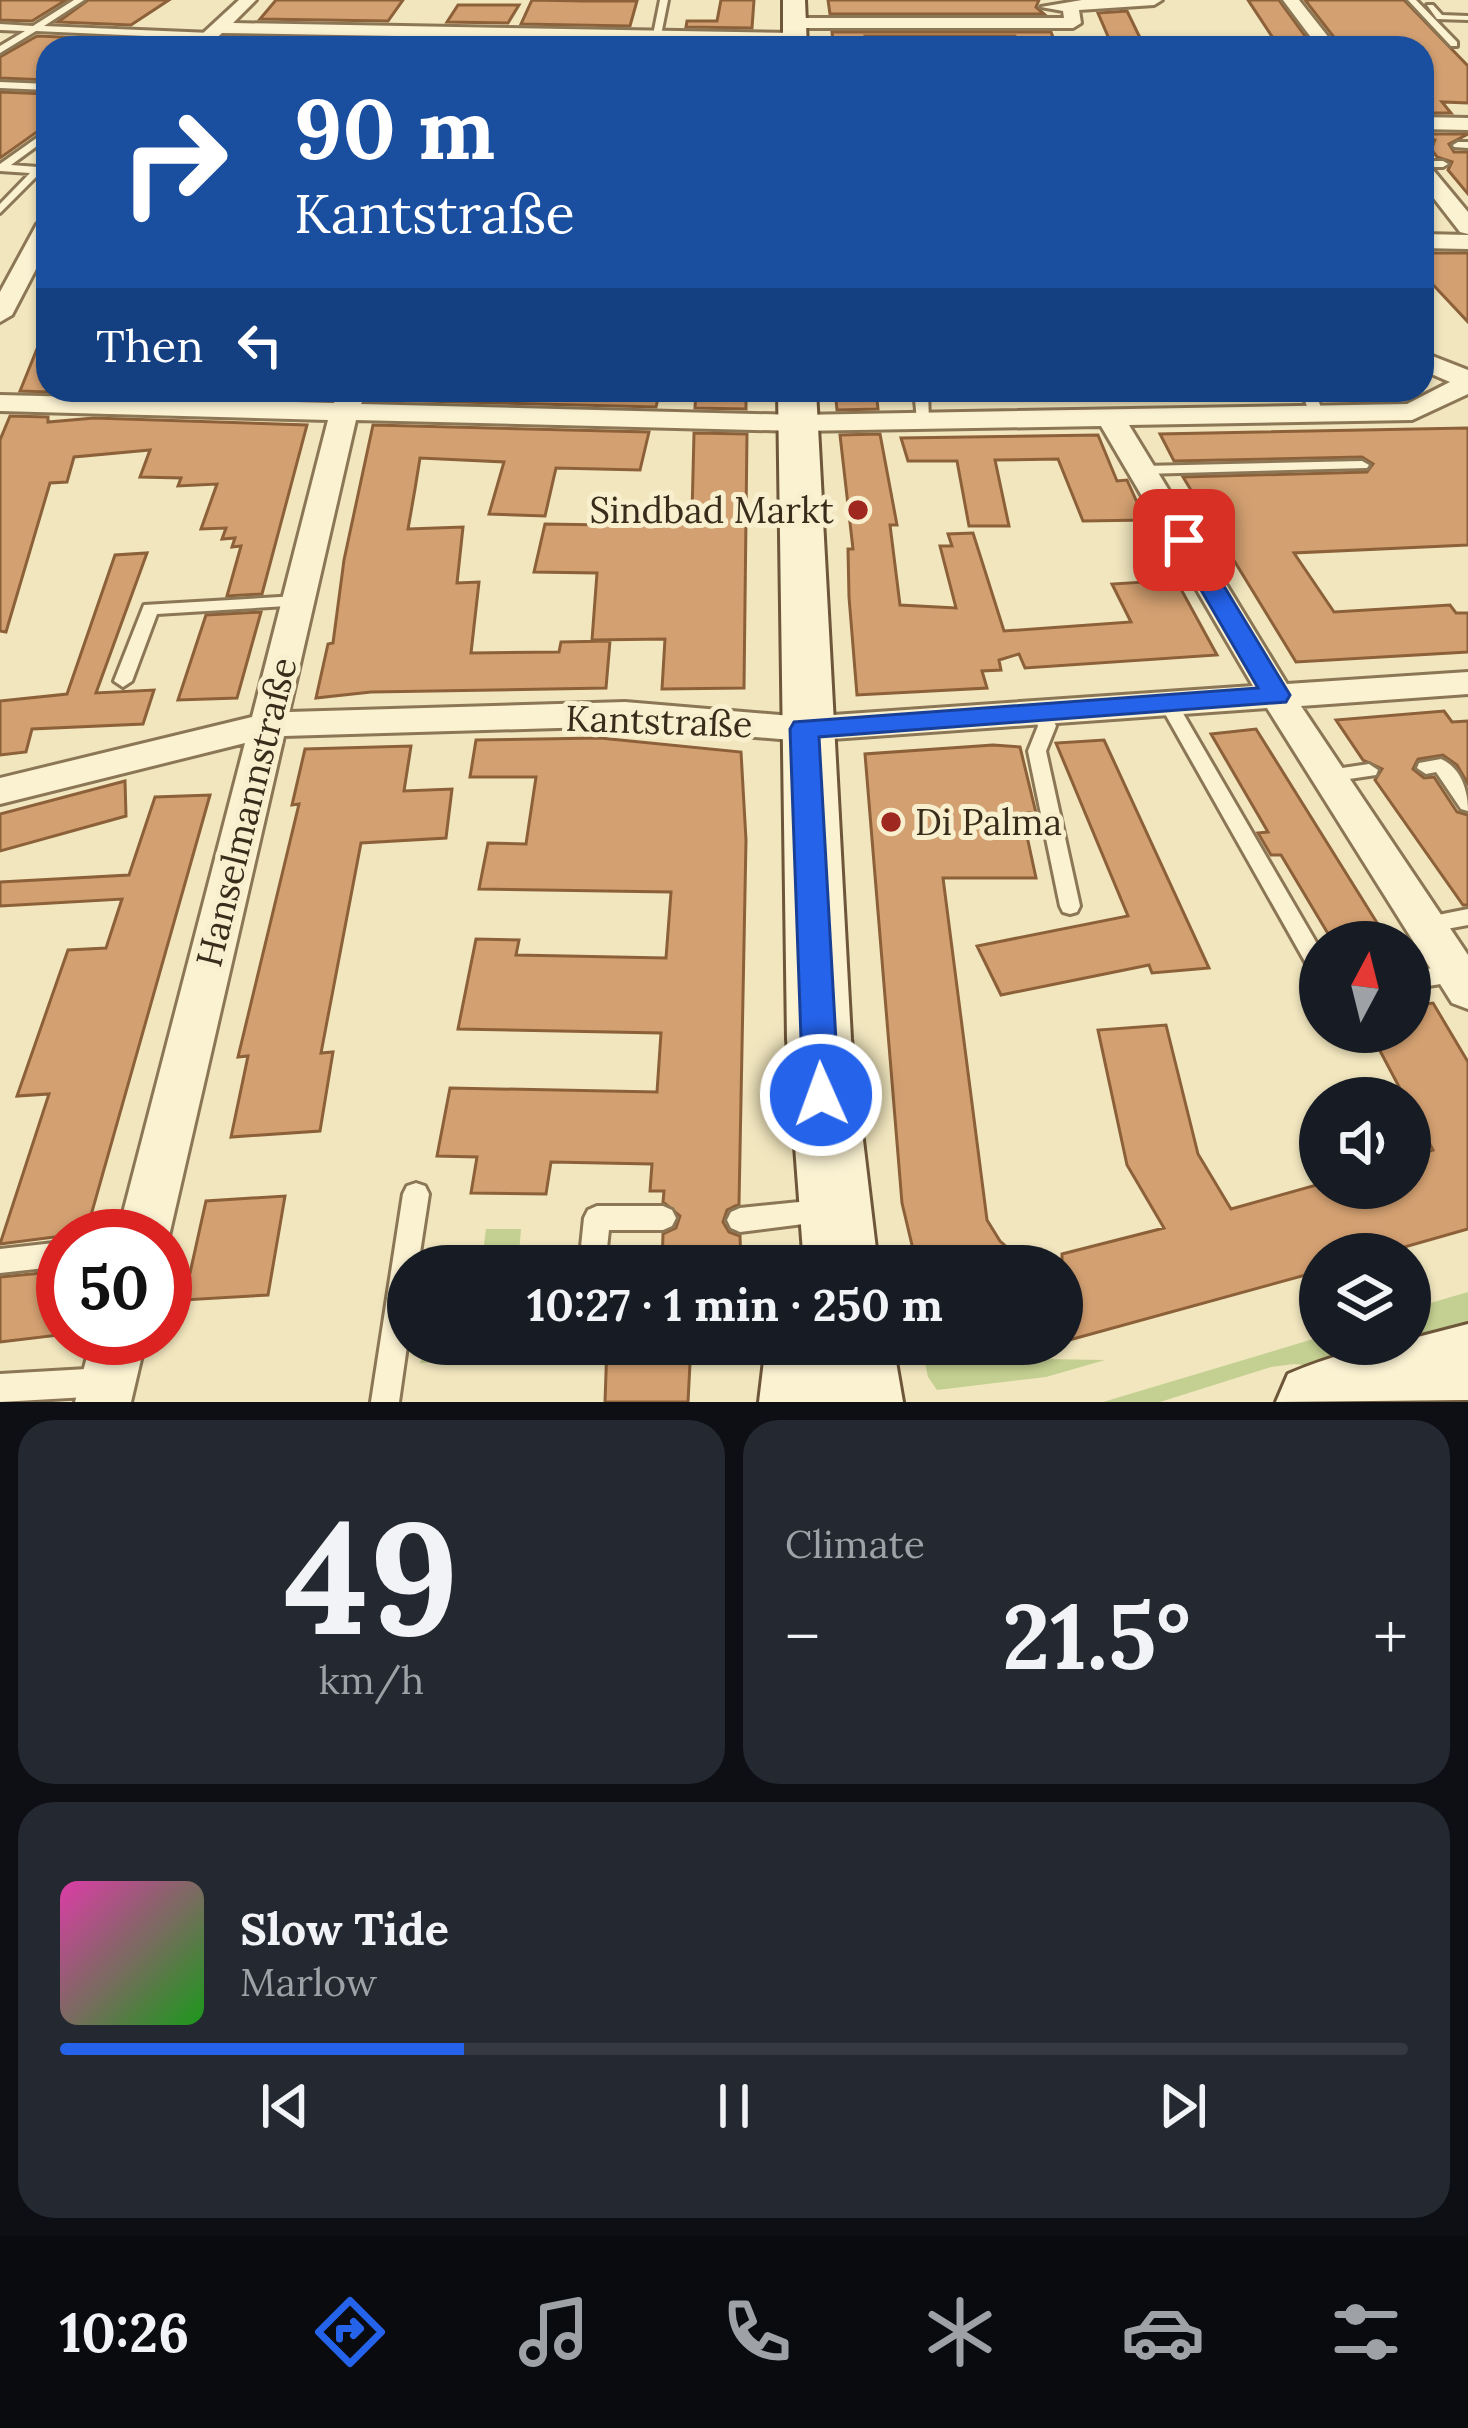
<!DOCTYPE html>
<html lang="en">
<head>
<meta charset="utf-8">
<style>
  :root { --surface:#171b24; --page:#242831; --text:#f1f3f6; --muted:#9ea1a6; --line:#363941; --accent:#2563eb }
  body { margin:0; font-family:Lora,serif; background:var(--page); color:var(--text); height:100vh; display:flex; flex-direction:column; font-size:45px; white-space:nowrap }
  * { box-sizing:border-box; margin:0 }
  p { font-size:39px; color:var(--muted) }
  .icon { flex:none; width:66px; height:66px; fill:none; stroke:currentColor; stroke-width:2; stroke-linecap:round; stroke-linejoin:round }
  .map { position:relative; height:1402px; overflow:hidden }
  .details { display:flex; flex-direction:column; gap:18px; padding:18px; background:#0d0f14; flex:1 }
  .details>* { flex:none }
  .guide { position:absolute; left:36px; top:36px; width:1398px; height:366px; border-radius:36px; box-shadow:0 3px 9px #0004; background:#1a4fa0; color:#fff; overflow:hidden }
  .needle { width:78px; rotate:7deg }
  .fabs { position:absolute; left:1299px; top:921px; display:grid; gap:24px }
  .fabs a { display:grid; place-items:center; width:132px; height:132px; border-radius:50%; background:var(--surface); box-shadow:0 3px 9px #0004; font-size:60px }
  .speed { position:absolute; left:36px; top:1209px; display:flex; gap:24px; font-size:60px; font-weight:700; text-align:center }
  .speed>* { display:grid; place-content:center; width:156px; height:156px; border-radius:50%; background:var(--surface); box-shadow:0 3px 9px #0004; line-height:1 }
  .speed .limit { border:18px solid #d22; background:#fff; color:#111 }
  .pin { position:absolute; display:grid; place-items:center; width:102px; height:102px; color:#fff; margin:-51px; border-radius:24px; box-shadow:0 6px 18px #0006 }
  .me { position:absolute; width:132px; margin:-66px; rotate:358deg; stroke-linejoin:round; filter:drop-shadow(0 0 9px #0008) }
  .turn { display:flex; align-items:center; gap:42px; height:252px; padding:0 60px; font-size:54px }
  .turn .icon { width:156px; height:156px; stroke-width:2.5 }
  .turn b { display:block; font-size:84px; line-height:102px }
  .then { display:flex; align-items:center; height:114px; padding:0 60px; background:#0003; gap:24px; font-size:45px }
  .big { font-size:90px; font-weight:700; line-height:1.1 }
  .details .widget { flex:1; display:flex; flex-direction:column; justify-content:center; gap:18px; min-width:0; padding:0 42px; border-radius:36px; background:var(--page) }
  .details .dial { align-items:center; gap:0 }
  .dial b { font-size:156px; line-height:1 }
  .song { display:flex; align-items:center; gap:36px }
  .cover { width:144px; height:144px; border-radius:18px; background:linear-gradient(135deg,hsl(320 70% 55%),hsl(120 70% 35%)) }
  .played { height:12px; border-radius:6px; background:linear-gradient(90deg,var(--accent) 30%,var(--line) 30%) }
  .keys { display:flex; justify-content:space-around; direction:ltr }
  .heat { display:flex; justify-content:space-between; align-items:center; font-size:66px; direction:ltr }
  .details .tiles { flex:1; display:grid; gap:18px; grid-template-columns:1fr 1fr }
  .widget:last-child { grid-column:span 2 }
  .trip { position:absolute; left:387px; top:1245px; width:696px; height:120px; border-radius:60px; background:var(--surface); box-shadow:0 3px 9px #0004; font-weight:700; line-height:120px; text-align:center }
  .dock { display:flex; height:192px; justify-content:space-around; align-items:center; background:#090b0e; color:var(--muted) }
  .dock .icon { width:84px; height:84px }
  .dock .active { color:var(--accent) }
  .dock b { font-size:54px; color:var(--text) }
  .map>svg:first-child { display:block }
  .green { fill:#c4d091 }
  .building { fill:#d3a071; stroke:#8c6039; stroke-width:3 }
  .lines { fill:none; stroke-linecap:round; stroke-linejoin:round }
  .service-casing { stroke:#8b7655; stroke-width:6 }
  .minor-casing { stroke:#8b7655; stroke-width:6 }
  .secondary-casing { stroke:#6d5639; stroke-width:6 }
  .service { fill:#fbf2d2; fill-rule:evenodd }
  .minor { fill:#fbf2d2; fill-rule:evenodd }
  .secondary { fill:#fbf2d2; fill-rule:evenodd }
  .route { fill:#2563eb; stroke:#184099; stroke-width:3 }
  .poi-dot { fill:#9f2820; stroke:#f8efce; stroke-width:4.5 }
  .labels { text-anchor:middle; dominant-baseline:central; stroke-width:10; stroke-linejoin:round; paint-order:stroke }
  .poi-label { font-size:36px; fill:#392c1b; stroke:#f8efce; text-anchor:end }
  .street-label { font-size:36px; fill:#392c1b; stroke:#f8efce }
</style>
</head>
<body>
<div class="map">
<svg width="1468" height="1402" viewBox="0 0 1468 1402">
  <rect width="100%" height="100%" fill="#f1e6be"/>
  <path class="green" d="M486,1229H521L518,1266H474L483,1252Z
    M1468,1292V1332L1335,1368L1294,1364L1271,1367L1160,1402H1103L1320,1337V1344H1410V1309Z
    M426,1344H510L509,1360L420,1363Z
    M921,1344H990L1044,1359L1105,1360L1046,1377L937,1390L928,1377Z"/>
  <path class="building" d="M0,0H66L32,21L0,20Z
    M88,0H169L131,25L58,22Z
    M276,0H403L388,21L260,19Z
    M532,0L584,1H637L630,26L521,24Z
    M721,0H754L752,28L686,27L687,21H717Z
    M828,0H1039L1036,7L1044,14H830Z
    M1248,0H1279L1311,44H1277Z
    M1305,0H1404L1468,66V103L1442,102L1451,113H1422V48L1340,45Z
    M458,5H519L508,23L447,22Z
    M1127,11L1145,48H1113L1098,13Z
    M832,32H1051L1057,48H1018L1015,36H865V42L833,41Z
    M37,36L111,39L97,48H48V80L0,78V57Z
    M244,38L374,40L368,48L238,44Z
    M0,92L48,94V124L0,158Z
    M1422,134H1468L1449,144L1454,152H1468V194L1448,170L1452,162L1437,157L1431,149L1435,140Z
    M1422,253H1468V322L1422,273Z
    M47,324L48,392L20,391Z
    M389,390H660L656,407L384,400Z
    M696,390H746V409L695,408Z
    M835,390H876L878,409L837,410Z
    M10,416L48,417V422L94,418L307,425L262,594L227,596L241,546L232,547L235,538L222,539L226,528L201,529L217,484L178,486L181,478L140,477L150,450L74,457L67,482L50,483L6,632L0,631V440Z
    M373,425L649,432L640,470L556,468L545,516L489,514L504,462L420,458L415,489L408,529L463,527L457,583L479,582L471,653L559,652L561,642L610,641L606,688L371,692L316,698L328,644L333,643L344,560Z
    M1468,428V545L1294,553L1334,612L1450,605L1456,613H1468V652L1296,662L1183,477L1367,472L1373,464L1362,457L1174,461L1160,434Z
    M694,433L747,434L744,688L662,689L665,639L592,640L597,573L534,572L545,524L670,526L671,514H692Z
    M880,434L897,525H890L900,605L956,608L940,546H952L948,534L973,533L1004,631L1131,622L1112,584L1176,580L1217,655L1025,668L1019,654L999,660L1001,670L982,671L987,688L857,695L849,597L848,549H853L840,435Z
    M1098,435L1117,481L1127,480L1145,520L1083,521L1058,459L995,460L1009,526H969L957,461H908L901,438Z
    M147,553L96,693L154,690L143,724L32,729L26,752L0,755V701L67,694L115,555Z
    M261,612L237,698L178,700L206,615Z
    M1444,711L1452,722L1468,721V784L1457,765L1443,755L1418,759L1413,769L1424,778L1434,777L1457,812L1468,815V905H1463L1375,780L1382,769L1363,760L1336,720Z
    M1256,729L1389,942H1333L1281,855H1271L1258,833L1268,832L1211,734Z
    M600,738L741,752L746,840L739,1204L727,1210L723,1222L729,1232L740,1236L741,1266H662L663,1234L676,1228L680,1216L663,1202L664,1191H650L652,1164L551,1162L546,1194L471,1193L477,1157L437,1156L450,1088L657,1092L661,1033L458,1029L476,939L519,940L516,955L666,958L671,892L479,889L488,843L526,844L536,777H470L476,740Z
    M1104,740L1209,968L1152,973L1149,965L1001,995L977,946L1128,916L1056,743Z
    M993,745L1020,747L1036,813H1022L1036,878H943L987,1220L1000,1241L1028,1266H917L902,1203L865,754Z
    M411,746L404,791L452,789L446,838L361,843L321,1053L333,1052L320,1131L231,1137L248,1056L238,1057L299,804L292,805L305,749Z
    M125,781L126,816L0,851V814Z
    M210,795L86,1233L0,1244L49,1094L17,1096L68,950L106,948L122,899L0,906V882L129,875L155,797Z
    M1433,1003L1468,1062V1229L1380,1254H1320V1271L1062,1342V1254L1164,1228L1127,1165L1098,1030L1166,1025L1198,1154L1231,1209L1320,1184V1188H1410V1157L1433,1150L1410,1107V1098H1405L1370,1032H1410V1006Z
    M285,1196L268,1295L184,1300L206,1201Z
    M63,1271L59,1335L0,1342V1277Z
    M607,1344H691L688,1402H605Z"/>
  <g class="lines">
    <g class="service-casing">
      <path id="service" d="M74,0H84L44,26L211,33L215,36L211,39L36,31L0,53V46L25,31L0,30V24L33,26Z
        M660,0H668L661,35L657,38L653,35Z
        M1408,0H1416L1457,42V46H1451Z
        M1427,5H1433L1442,15L1468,16V20L1437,19Z
        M0,82L48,84V90L0,88Z
        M48,130V138L11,165L38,167L43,170L0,213V204L30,173L0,171V164Z
        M1422,141L1431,142L1432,144L1422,147Z
        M1458,142H1468V148L1454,147L1453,145Z
        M1422,161H1443L1448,164L1443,167H1422Z
        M914,390H928L929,423L924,424L917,420Z
        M1301,390H1315L1323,414L1321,417H1311Z
        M1362,461L1369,465L1367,468L1143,474L1136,470L1143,466Z
        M297,596L303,597L305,601L303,605L157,614L132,681L123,687L114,681L144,605Z
        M1168,697L1177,703L1320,949V977L1312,974L1159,703Z
        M1042,706L1048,708L1056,726L1046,751L1080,906L1077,912L1070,914L1063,912L1060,906L1028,751L1038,726L1033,712Z
        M1441,759C1461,768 1468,790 1468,811L1461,809L1436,772L1426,774L1417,768L1419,763Z
        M1369,764L1378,770L1376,775L1329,782L1319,776L1329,770Z
        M1468,909V925L1425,933L1418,931L1414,925L1418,919Z
        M1457,965L1465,968L1468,974L1465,980L1410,989V971Z
        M416,1183L425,1186L429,1194L418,1266H408V1339L399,1402H371L403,1194L407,1186Z
        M819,1200L828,1203L832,1211L828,1219L819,1222L740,1232L731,1228L727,1220L731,1212L740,1208Z
        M597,1206H663L672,1210L676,1218L672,1226L663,1230H609L605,1266H579L584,1218L588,1210Z
        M63,1242V1266L0,1273V1249Z
        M104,1368L114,1372L118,1382L114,1392L104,1396L0,1402V1374Z"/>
    </g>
    <g class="minor-casing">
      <path id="minor" d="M239,0H256L233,23L795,33L804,38L795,43L222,33L206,48H187Z
        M1082,0H1162L1154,5L1079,10L1081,23L1073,28H794L786,23L794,18H1064L1063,11L1041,7Z
        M1283,0H1299L1337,48H1319Z
        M1422,117L1468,118V130L1422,129Z
        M1422,163L1429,165L1468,212V234L1460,232L1422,183Z
        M48,217V246L12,315L0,322V292L37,224Z
        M1422,234L1468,235V249L1422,248Z
        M1422,352L1468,370V394L1412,420L1129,425L1287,684L1468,672V694L1301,706L1468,955V1009L1452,1003L1267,708L804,741L625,726L284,736L169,1236L165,1244V1236H117L245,743L0,804V778L252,717L328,420L0,411V395L334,403L340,390H368L361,404L798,415L1407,404L1450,382L1422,370ZM356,420L798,431L1101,426L1253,686L804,717L625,702L289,712Z
        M92,1338H146L131,1402H75Z"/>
    </g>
    <g class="secondary-casing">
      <path id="secondary" d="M783,0H805L807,48H783Z
        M778,390H816L851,1039L878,1266H804L787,1039Z
        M1468,1324V1400L1276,1402L1288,1374C1326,1358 1369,1344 1410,1344V1339Z
        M766,1344H893L903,1402H759Z"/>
    </g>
    <use href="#service" class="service"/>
    <use href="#minor" class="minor"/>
    <use href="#secondary" class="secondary"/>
  </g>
  <path class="route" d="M1184,533L1196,540L1290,695L1286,702L819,737L839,1095L833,1105L821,1110L808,1105L803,1095L790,729L794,722L1258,688L1172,540Z"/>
  <g class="poi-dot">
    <circle cx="858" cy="510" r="12"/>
    <circle cx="891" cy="822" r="12"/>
  </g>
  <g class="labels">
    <g class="poi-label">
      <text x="834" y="510">Sindbad Markt</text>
      <text x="915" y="822" text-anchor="start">Di Palma</text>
    </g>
    <g class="street-label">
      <text transform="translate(659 721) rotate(2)">Kantstraße</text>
      <text transform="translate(246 812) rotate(-76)">Hanselmannstraße</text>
    </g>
  </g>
</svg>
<div class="fabs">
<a><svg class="needle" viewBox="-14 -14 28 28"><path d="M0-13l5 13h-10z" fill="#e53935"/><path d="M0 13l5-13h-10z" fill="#9ea1a6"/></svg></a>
<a><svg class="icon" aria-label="sound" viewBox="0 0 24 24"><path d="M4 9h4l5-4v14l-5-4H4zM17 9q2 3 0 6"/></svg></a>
<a><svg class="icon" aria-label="layers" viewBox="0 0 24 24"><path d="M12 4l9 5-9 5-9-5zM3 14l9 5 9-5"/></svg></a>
</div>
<div class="speed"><div class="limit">50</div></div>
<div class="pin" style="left:1184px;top:540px;background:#d93025"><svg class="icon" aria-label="arrive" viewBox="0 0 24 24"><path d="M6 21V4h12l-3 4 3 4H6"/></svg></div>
<svg class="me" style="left:821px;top:1095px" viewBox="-20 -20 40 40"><circle r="17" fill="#2563eb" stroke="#fff" stroke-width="3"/><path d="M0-11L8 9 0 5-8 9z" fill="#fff"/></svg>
<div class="trip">10:27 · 1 min · 250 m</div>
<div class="guide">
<div class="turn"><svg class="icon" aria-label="right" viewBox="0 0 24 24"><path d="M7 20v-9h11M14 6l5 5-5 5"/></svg><div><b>90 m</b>Kantstraße</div></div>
<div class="then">Then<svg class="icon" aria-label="left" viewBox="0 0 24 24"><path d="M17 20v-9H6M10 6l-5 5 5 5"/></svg></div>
</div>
</div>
<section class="details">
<div class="tiles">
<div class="widget dial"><b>49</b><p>km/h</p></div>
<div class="widget"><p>Climate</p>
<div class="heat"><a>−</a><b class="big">21.5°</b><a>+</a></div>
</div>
<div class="widget">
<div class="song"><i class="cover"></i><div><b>Slow Tide</b><p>Marlow</p></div></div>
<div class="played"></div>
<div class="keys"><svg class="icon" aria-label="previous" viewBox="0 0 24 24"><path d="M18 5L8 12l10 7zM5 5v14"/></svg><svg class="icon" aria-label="pause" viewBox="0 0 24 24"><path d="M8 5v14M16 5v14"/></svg><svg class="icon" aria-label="next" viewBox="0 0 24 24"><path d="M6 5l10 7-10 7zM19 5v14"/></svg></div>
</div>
</div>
</section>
<nav class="dock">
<b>10:26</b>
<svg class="icon active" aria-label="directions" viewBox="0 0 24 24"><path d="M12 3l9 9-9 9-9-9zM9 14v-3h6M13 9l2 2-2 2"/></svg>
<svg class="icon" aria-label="music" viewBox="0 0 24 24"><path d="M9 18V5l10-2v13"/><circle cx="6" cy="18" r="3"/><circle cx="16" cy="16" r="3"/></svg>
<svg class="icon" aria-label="phone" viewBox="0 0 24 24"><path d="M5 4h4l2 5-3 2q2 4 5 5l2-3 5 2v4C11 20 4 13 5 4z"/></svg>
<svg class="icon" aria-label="climate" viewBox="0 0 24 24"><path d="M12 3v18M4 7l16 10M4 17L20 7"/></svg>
<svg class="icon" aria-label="car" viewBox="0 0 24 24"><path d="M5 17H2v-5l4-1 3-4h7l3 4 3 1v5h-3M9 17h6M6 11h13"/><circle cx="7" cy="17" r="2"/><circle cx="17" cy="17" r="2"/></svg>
<svg class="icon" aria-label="filters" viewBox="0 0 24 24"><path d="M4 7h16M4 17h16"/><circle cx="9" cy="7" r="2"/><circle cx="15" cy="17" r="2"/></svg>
</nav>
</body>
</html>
